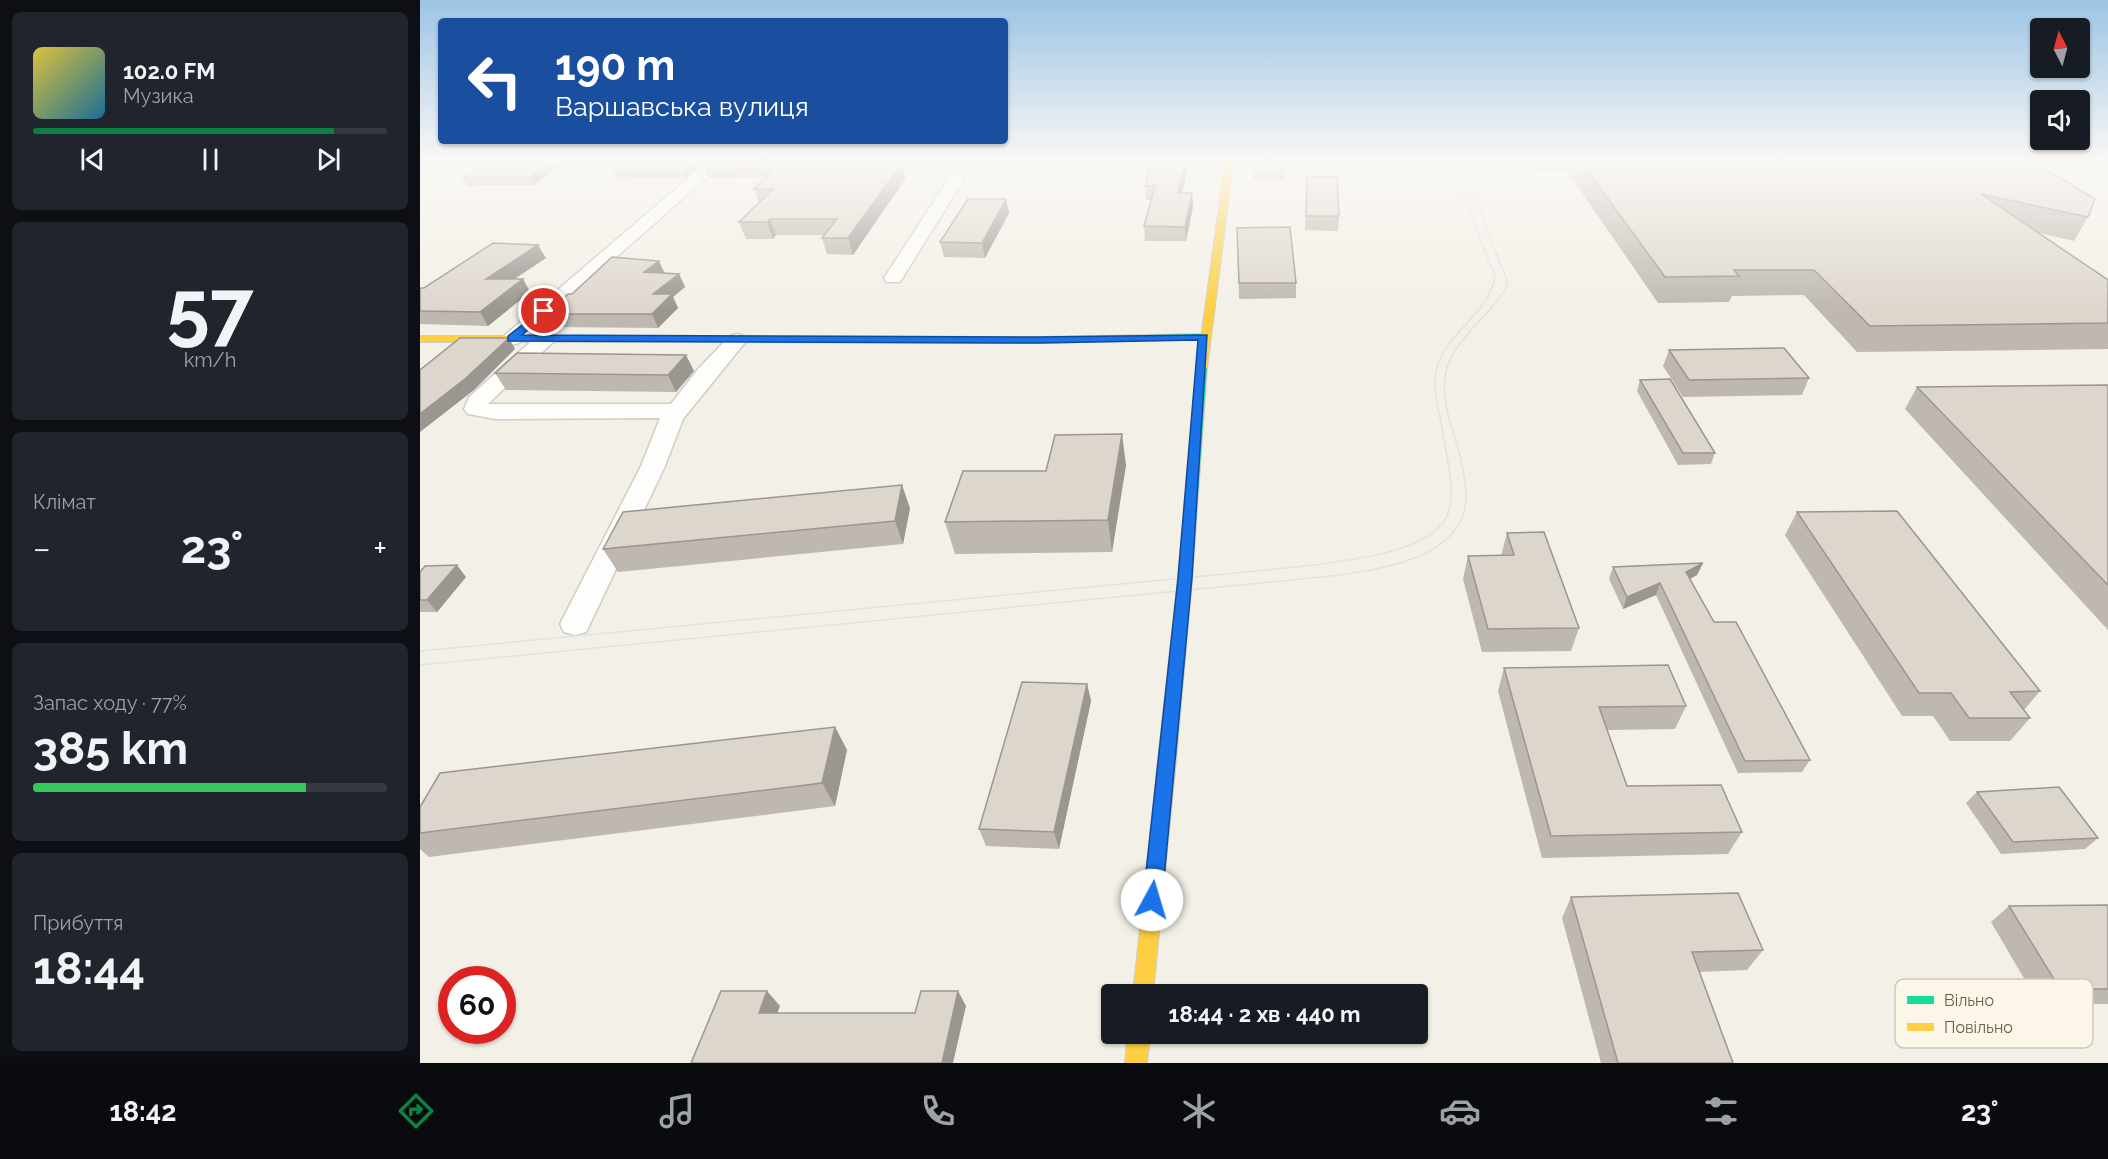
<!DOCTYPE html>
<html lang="uk">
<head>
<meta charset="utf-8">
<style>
  :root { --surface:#171b24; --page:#20242c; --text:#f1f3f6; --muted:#9ea1a6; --line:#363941; --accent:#0b8043 }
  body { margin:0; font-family:Raleway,sans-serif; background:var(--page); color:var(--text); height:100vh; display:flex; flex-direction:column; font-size:22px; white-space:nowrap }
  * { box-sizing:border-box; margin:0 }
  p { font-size:20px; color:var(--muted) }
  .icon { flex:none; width:33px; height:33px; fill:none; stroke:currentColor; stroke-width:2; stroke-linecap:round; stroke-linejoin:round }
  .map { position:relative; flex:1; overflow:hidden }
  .details { display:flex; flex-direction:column; gap:12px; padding:12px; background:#0d0f14; width:420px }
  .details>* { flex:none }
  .banner { position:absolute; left:18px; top:18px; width:570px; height:126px; border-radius:6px; box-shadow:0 2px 4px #0004; background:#1a4fa0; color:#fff; overflow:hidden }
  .needle { width:39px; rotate:354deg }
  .buttons { position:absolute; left:1610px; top:18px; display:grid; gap:12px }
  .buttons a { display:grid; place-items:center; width:60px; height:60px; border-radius:6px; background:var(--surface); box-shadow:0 2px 4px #0004; font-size:30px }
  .speed { position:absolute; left:18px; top:966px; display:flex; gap:12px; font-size:30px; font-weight:700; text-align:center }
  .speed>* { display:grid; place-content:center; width:78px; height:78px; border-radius:50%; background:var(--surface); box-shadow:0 2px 4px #0004; line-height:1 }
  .speed .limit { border:9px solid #d22; background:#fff; color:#111 }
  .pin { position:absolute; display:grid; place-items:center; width:51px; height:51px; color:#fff; margin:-26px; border:3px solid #fff; border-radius:50%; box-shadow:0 2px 6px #0007 }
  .me { position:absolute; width:66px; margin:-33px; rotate:6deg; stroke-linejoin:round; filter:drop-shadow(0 0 4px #0008) }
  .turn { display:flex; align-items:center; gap:21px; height:126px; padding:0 18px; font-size:27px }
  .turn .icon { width:78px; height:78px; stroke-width:2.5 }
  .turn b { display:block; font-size:42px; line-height:51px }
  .big { font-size:45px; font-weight:700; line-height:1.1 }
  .details .tile { flex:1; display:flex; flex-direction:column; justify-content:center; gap:9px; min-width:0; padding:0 21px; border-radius:9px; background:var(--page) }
  .details .dial { align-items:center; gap:0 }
  .dial b { font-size:78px; line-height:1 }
  .song { display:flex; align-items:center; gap:18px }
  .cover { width:72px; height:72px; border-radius:9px; background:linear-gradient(135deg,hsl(50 70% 55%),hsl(200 70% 35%)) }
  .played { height:6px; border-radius:3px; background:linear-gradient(90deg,var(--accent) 85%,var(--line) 85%) }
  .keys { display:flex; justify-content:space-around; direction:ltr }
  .heat { display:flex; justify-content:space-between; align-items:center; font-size:33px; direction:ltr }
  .charge { height:9px; border-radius:4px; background:linear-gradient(90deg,#34c759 77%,var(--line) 0) }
  .trip { position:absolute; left:681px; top:984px; width:327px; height:60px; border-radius:6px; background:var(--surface); box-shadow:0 2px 4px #0004; font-weight:700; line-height:60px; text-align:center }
  .menu { display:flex; height:96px; justify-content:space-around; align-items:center; background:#090b0e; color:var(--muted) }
  .menu .icon { width:42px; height:42px }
  .menu .current { color:var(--accent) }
  .menu b { font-size:27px; color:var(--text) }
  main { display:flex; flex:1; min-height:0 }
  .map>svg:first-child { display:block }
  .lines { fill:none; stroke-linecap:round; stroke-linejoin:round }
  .street-casing { stroke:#d1ccc4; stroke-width:3 }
  .fast-casing { stroke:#d1ccc4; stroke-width:2 }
  .slow-casing { stroke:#d1ccc4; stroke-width:2 }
  .street { fill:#fdfdfb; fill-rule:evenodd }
  .fast { fill:#16e098; fill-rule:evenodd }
  .slow { fill:#ffcf43; fill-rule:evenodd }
  .tram { stroke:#e3e1e2; stroke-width:1.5 }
  .wall { fill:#beb8b0 }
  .shaded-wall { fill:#9b9690 }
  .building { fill:#ddd6cd; stroke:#9b9690; stroke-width:1.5 }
  .route { fill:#1a73e8; stroke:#114b97; stroke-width:1.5 }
  .key { fill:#fcf6e8; stroke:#d1c8b9; stroke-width:1.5 }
  .key-label { font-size:16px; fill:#6c5c4c }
</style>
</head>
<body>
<main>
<section class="details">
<div class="tile">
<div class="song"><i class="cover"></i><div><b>102.0 FM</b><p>Музика</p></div></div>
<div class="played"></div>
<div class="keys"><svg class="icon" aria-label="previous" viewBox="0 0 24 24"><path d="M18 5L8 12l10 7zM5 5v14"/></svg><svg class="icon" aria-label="pause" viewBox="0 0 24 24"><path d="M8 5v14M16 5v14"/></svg><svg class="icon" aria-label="next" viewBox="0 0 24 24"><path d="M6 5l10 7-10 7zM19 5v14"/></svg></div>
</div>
<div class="tile dial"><b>57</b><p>km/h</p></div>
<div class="tile"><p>Клімат</p>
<div class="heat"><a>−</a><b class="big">23°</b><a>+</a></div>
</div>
<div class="tile"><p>Запас ходу · 77%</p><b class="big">385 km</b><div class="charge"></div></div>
<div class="tile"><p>Прибуття</p><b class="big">18:44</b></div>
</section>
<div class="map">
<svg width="1688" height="1063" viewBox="0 0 1688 1063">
  <rect width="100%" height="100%" fill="#f3f0e7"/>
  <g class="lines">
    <g class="street-casing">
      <path id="street" d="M286,163H303L99,343L92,345L85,343L82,339L85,335Z
        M539,163H554L480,282H466L464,278Z
        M125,333L132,335L135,339L132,343L68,404H251L278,369L310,336L317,334L324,336L327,340L263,419L245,466L170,624L166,632L155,635L144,632L140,624L221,466L240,418L75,419L48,414L44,409L49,397L118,335Z"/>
    </g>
    <g class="fast-casing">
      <path id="fast" d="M784,334L788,335V339L619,343L278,342L273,339L278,336L619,337Z
        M782,365L787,368L772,578L756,760L753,765L747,767L741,765L738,760L758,578L777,368Z"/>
    </g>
    <g class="slow-casing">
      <path id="slow" d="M805,163H813L787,368L782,371L777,368Z
        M0,336H278L283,339L278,342H0Z
        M747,753L753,755L756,760L733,994H713L738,760L741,755Z
        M708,1034H730L727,1063H705Z"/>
    </g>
    <use href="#street" class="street"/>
    <use href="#fast" class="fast"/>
    <use href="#slow" class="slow"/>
    <path class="tram" d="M0,651L877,567C914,562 1017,555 1029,511C1035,487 1027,458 1023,434C1020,413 1011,388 1017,367C1028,330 1067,317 1075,277L1041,188
      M0,665L902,577C945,572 1024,564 1043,516C1050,496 1043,469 1038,448C1031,425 1020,396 1026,372C1034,336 1073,316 1088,283L1041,163"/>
  </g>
  <path class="wall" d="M0,163H143L114,185L47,186L43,178L61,166L0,167Z
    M204,163H284L265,178L197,179L193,171Z
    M295,163H379L378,164L486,178L433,255L407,254L402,238L404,235H356L353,239H326L319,222L339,203L334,189L346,177L289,178L286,170Z
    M731,163H769L762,193H772L773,207L766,241H725L724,226L731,200H726L725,186Z
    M833,163H864V179H833Z
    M990,163H1634L1632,166H1622L1668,217L1654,241L1620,233L1688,280V349L1437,352L1384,295L1312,296L1309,302L1238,303L1147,171L992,168Z
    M887,177L919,216L918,231L885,230Z
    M586,199L589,213L565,258L524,257L520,242Z
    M817,228L876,283V298L819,299Z
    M126,258L95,279H103L110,292L68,326L0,324V288H4Z
    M245,273L259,274L265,287L253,297L258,308L238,328L132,327L125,314L152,294Z
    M1249,350L1389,378L1382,395L1263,397L1243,366Z
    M274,371L256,392L86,390L75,373Z
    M1220,380L1295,453L1291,464L1258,465L1217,391Z
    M1688,385V630L1485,409L1497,387Z
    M706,465L692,552L535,554L525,522L626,471Z
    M490,508L483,544L198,572L183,549Z
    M1377,512L1620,691L1604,710L1610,718L1590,741H1530L1513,716H1482L1365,535Z
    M1087,533L1159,628L1151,651L1062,652L1043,579L1048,556H1081Z
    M1283,563L1277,575L1270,579L1294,622L1390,760L1382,772L1318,773L1236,595L1203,609L1189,579L1193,567Z
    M0,572L46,577L17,612H0Z
    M1084,668L1266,706L1255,729L1187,730L1207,786L1322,832L1308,854L1122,858L1078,691Z
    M667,684L671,701L639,849L566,846L559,829Z
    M415,727L427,750L415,806L9,857L0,849V807Z
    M1557,792L1678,838L1665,849L1581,854L1546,803Z
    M1151,897L1343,950L1327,970L1279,972L1313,1063H1181L1142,918Z
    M1688,905V1004H1619L1571,922L1589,906Z"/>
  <path class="shaded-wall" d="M129,163H143L114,185L110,177Z
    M271,163H284L265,178L262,170Z
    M482,163L486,178L433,255L428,238Z
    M765,163H769L759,207L758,193Z
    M772,193L773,207L766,241L765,227Z
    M586,199L589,213L565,258L562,243Z
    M350,219L356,235L353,239L347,222Z
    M118,245L126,258L74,292L66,279Z
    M239,261L245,274L224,272Z
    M259,274L265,287L253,297L258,308L238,328L232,314L233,294Z
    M103,279L110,292L68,326L60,312Z
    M89,338L95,349L54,390L0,432V414Z
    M266,355L274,371L256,392L248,375Z
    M702,434L706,465L692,552L688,520Z
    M482,485L490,508L483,544L475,521Z
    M1283,563L1277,575L1261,584L1266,572Z
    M37,565L46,577L17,612L7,600Z
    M1240,583L1236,595L1203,609L1207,597Z
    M667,684L671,701L639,849L634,832Z
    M415,727L427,750L415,806L402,783Z
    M347,991L360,1006L352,1028L339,1013Z
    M538,991L546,1006L533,1063H522Z"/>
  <path class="building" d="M65,163H129L110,177L43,178Z
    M204,163H271L262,170L193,171Z
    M295,163H369L368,164H359L353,169L286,170Z
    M482,163L428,238H402L417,219H350L347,222H319L353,189H334L359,164Z
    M731,163H765L758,193H772L765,227L724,226L735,186H725Z
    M833,163H864V165H833Z
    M1162,163H1616L1675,199L1668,217L1561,194L1688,280V323L1450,326L1394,270H1314L1319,276L1245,277Z
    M887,177H917L919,216H886Z
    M548,199H586L562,243L520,242Z
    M870,227L876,283H819L817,228Z
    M73,243L118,245L66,279H103L60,312L0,311V288H4Z
    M192,257L239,261L224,272L259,274L233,294H252L232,314H125L148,294H152Z
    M40,338H89L46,378L0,414V370Z
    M1364,348L1389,378L1269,380L1249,350Z
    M97,353L266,355L248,375L75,373Z
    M1250,379L1295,453H1263L1220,380Z
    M1688,385V585L1497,387Z
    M702,434L688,520L525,522L543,471H626L635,435Z
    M482,485L475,521L183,549L203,512Z
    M1477,511L1620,691L1590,692L1610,718H1549L1531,693H1499L1377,512Z
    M1124,532L1159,628L1068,629L1048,556L1094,555L1087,533Z
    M1283,563L1266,572L1294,622H1316L1390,760L1325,761L1240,583L1207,597L1193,567Z
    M37,565L7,600H0V572L5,566Z
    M1248,665L1266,706L1179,707L1207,786L1301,785L1322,832L1131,836L1084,668Z
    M602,682L667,684L634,832L559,829Z
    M415,727L402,783L0,833V807L20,773Z
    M1639,787L1678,838L1593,842L1557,792Z
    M1318,893L1343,950L1272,952L1313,1063H1198L1151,897Z
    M1688,905V989H1640L1589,906Z
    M301,991H347L339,1013H495L501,991H538L522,1063H271Z"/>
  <linearGradient id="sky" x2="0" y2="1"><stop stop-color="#9cc4e5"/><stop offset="0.52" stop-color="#faf8f4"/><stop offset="1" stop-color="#faf8f4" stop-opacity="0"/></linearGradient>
  <rect width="1688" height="311" fill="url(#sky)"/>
  <path class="route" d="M124,308L128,309V313L102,335L619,337L787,335L772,578L742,900L739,906L732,909L726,906L723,900L758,578L778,340L619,343L88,341V336Z"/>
  <rect x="1475" y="979" width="198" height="69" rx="9" class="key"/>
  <rect x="1487" y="996" width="27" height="8" fill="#16e098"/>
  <rect x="1487" y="1023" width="27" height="8" fill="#ffcf43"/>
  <g class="key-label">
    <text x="1524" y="1006">Вільно</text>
    <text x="1524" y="1033">Повільно</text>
  </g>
</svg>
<div class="buttons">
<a><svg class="needle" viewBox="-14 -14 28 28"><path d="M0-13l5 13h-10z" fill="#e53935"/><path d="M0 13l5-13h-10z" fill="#9ea1a6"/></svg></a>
<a><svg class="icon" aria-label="sound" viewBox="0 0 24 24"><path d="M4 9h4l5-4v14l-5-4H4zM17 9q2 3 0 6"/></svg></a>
</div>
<div class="speed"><div class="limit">60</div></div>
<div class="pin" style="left:124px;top:311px;background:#d93025"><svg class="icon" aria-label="arrive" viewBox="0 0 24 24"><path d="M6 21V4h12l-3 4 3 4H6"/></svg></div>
<svg class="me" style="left:732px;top:900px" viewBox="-20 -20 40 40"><circle r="19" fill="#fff"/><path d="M0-13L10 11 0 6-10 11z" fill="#1a73e8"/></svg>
<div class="trip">18:44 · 2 хв · 440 m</div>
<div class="banner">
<div class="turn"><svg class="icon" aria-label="left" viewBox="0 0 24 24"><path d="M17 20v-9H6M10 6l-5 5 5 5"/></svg><div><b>190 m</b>Варшавська вулиця</div></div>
</div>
</div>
</main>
<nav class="menu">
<b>18:42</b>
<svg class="icon current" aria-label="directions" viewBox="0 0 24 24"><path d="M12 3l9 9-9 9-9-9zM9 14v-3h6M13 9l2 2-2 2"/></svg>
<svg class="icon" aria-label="music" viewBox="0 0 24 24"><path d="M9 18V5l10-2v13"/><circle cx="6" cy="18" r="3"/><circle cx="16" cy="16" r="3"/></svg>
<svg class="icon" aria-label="phone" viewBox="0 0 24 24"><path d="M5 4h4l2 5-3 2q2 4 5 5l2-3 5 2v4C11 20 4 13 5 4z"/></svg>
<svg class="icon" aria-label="climate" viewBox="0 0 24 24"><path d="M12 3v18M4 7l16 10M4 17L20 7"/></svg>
<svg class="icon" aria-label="car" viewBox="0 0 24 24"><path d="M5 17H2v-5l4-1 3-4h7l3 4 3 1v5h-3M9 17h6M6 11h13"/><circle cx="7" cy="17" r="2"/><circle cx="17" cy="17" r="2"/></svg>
<svg class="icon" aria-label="filters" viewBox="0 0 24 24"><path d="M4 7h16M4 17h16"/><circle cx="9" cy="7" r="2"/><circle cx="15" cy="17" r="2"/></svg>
<b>23°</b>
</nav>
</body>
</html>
